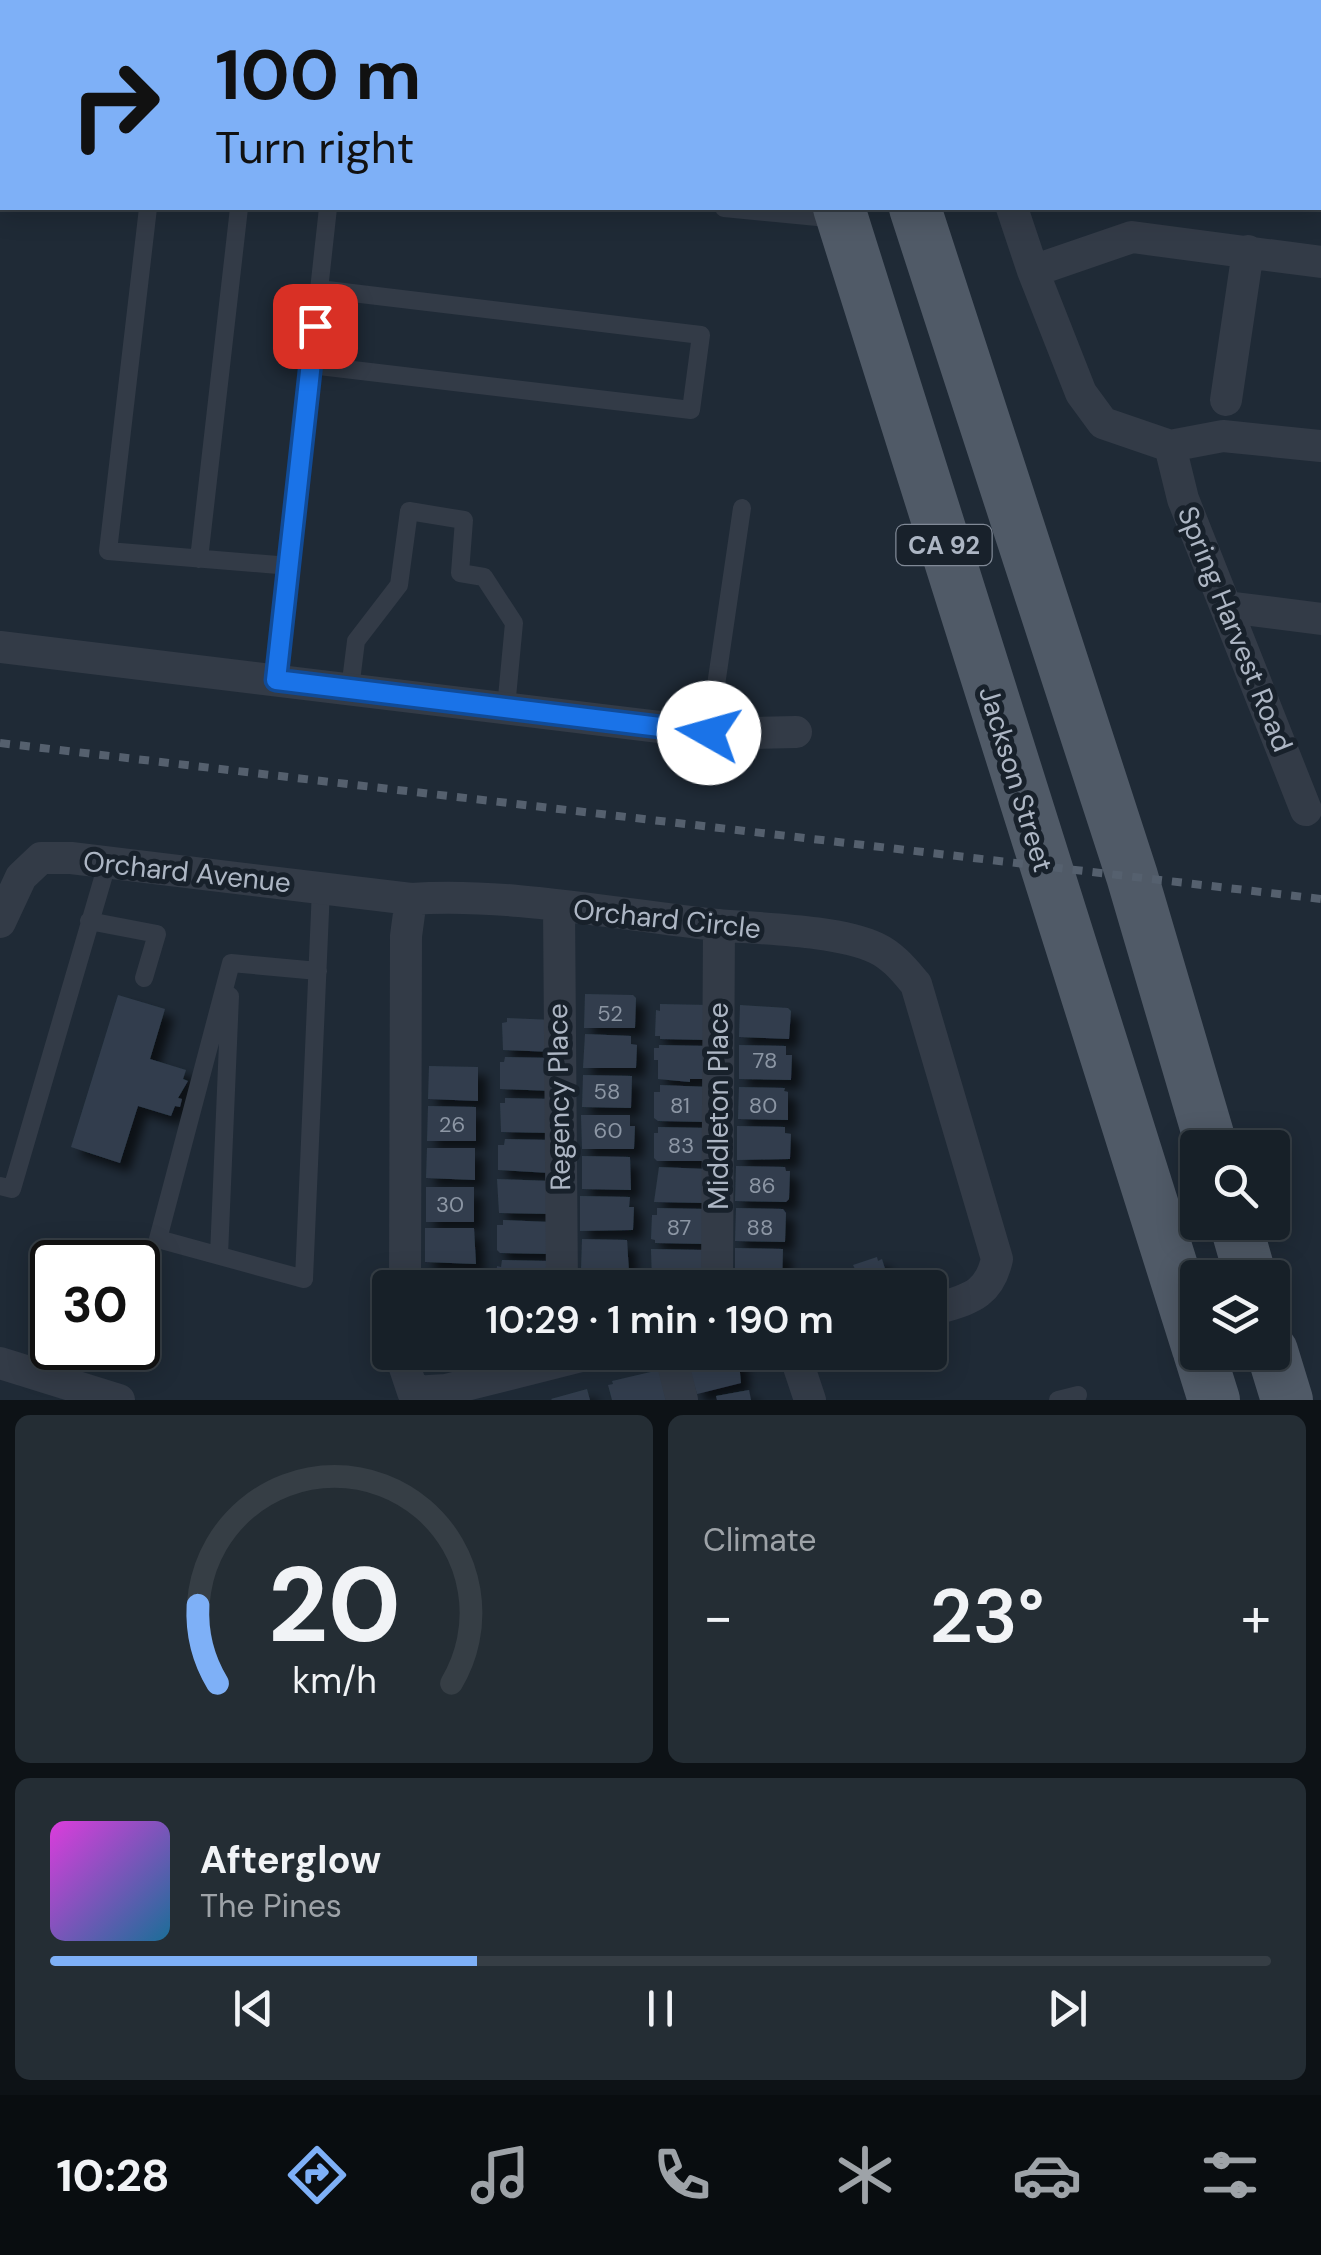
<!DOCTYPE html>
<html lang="en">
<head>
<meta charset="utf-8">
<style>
  :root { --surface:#172028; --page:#242d34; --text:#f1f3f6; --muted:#9ea3a8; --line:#363e45; --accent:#7eb0f7 }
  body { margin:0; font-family:"DM Sans",sans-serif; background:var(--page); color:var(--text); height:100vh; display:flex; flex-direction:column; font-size:38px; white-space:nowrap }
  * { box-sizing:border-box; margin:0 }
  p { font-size:32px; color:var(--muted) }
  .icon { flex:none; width:55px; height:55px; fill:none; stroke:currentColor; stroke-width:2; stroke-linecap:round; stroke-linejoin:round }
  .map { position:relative; height:1400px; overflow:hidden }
  .details { display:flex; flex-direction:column; gap:15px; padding:15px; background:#0d1216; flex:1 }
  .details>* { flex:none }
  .top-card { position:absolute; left:0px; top:0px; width:1322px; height:210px; box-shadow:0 5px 25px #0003,0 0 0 2px var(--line); background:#7eb0f7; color:#111; overflow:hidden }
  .tools { position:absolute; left:1180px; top:1130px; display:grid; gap:20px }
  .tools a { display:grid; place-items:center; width:110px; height:110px; border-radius:10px; background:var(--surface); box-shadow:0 5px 25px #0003,0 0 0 2px var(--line); font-size:50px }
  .speed { position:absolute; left:30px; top:1240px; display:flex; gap:20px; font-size:50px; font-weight:700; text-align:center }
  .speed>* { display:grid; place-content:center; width:130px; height:130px; border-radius:50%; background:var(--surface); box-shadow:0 5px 25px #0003,0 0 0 2px var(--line); line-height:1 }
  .speed .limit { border:5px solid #111; border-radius:15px; background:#fff; color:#111 }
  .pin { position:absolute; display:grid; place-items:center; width:85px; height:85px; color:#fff; margin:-42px; border-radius:20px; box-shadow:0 5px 15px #0006 }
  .me { position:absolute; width:110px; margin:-55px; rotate:277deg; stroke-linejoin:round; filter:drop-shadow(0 0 8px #0008) }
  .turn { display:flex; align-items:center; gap:35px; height:210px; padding:0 50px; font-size:45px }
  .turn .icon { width:130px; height:130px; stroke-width:2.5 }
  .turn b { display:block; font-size:70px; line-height:85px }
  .big { font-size:75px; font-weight:600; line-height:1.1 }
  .details .card { flex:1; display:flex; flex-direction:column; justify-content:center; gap:15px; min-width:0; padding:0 35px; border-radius:15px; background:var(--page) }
  .details .dial { align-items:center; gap:0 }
  .dial svg { height:260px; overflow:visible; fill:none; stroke:var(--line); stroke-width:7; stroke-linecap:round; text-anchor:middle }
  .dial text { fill:var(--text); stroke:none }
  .song { display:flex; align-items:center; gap:30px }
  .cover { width:120px; height:120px; border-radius:15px; background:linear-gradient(135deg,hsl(300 70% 55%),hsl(200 70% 35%)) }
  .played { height:10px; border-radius:5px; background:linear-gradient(90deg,var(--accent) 35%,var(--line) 35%) }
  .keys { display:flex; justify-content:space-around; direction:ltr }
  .heat { display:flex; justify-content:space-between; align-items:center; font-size:55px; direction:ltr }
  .details .tiles { flex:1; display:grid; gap:15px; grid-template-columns:1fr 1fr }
  .card:last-child { grid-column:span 2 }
  .trip { position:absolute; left:372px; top:1270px; width:575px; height:100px; border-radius:10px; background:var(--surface); box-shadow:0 5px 25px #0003,0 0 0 2px var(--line); font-weight:600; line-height:100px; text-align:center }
  .tab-bar { display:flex; height:160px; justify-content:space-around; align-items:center; background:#090d10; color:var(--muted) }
  .tab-bar .icon { width:70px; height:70px }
  .tab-bar .active { color:var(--accent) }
  .tab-bar b { font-size:45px; color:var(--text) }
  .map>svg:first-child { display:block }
  .building { fill:#313e4d; filter:url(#shadow) }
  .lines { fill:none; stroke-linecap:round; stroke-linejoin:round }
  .service { stroke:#333b47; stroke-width:18 }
  .minor { stroke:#333b47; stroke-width:32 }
  .primary { stroke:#505a67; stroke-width:52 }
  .rail { stroke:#55606e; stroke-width:8; stroke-dasharray:10 10; stroke-linecap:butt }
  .route-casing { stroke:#114b97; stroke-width:25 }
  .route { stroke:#1a73e8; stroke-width:18 }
  .labels { text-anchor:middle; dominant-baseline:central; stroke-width:10; stroke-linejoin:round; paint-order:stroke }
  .number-label { font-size:22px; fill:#8c96a4 }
  .shield { fill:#18212b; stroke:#808996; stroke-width:2.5 }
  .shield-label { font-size:25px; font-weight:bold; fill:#adb6c4 }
  .street-label { font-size:28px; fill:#adb6c4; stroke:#18212b }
</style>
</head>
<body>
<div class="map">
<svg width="1321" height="1400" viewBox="0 0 1321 1400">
  <defs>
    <filter id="shadow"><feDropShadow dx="9" dy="9" stdDeviation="5" flood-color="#0009"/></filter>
  </defs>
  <rect width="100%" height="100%" fill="#1f2a36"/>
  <path class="building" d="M585,994L633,995L636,998L635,1028H584Z
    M118,995L165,1009L150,1059L186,1070L183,1079L188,1081L178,1098L182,1099L180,1107L175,1106L171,1116L138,1106L120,1163L71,1147Z
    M660,1004L709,1005L707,1040L660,1039V1036H655L656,1010L660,1011Z
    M740,1005L788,1008L791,1011L789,1039L739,1037Z
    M507,1018L554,1020V1052L503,1050L502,1023L507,1022Z
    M585,1034L631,1036V1044L637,1045L636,1068H583Z
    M659,1045L708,1046L707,1079H690V1082L658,1079V1060H654V1048H659Z
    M739,1045L786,1046V1055H792L791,1080L739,1079Z
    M505,1057L554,1058V1091L500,1089V1062H504Z
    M429,1066L478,1067V1101L428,1099Z
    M583,1075L632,1076L631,1108L582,1107Z
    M660,1085L709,1087L706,1122L658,1121L654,1118V1092H660Z
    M739,1087L785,1088L784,1091L788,1092V1120L738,1119Z
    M505,1098L552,1099L553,1133L501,1132L500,1103H505Z
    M428,1106L476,1107V1141H427Z
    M581,1115H630V1126H635L634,1149H582Z
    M737,1126L785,1127V1133L791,1134L790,1159L737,1160Z
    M658,1127L708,1128V1161H657L654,1158V1133H658Z
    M505,1139L552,1140L550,1173L498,1170V1145H504Z
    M427,1148H475V1180L426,1178Z
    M582,1156L630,1157L631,1190L582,1189Z
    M736,1166L785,1167L786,1171H790L789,1199L786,1202L735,1201Z
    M659,1167L706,1169V1203L654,1202Z
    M497,1179L551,1181L552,1214L499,1213Z
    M426,1187H474V1222H426Z
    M580,1196L630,1197L629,1207H634L633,1230L580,1231Z
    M657,1208L706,1209V1244L655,1243V1240L651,1239L652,1215H657Z
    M736,1208L783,1209L786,1213L785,1242L735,1241Z
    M503,1220L550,1222V1254L500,1253L497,1250V1225H503Z
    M425,1228H474L476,1264L425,1262Z
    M582,1239L627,1240L629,1272L581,1270Z
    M735,1248L783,1249L782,1283L735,1282Z
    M651,1249L705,1250V1284L652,1283Z
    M877,1257L878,1261L882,1259L891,1288H854L848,1271L855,1269L853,1265Z
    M502,1260L549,1261L548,1288H495L497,1266L501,1267Z
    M425,1268L473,1269V1277H479V1288H425Z
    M835,1269L836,1273L842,1272L847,1288H812L809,1278Z
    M579,1276L627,1278L628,1288H578Z
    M733,1352H738L741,1383L697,1394L688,1364Z
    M659,1370L666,1400H612L608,1385L613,1384L612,1381Z
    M587,1389L590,1400H552L551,1399Z
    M749,1390L751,1400H717L716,1396Z"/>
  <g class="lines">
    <path class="service" d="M1320,82L1321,83
      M148,208L108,551L290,566
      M724,208L838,219
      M311,365L691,410L701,335L319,289
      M199,559L239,208
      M276,681L328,208
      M350,689L356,641L399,585L409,511L464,520L460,573L484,577L514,623L506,708
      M709,733L742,508
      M89,921L157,934L144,978
      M318,971L231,963L158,1239L304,1279L320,912L321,887
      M0,1186L12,1189L108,861
      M219,1255L230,996
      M1058,1400L1078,1395"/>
    <path class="minor" d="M943,0L947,2
      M1012,208L1033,271L1081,393L1103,423L1170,446L1223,436L1321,446
      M1033,271L1132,237L1321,262
      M1226,400L1248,251
      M1170,446L1183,499L1306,810
      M1227,607L1321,619
      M0,647L717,734L796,732
      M559,907L562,1288
      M0,922L21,877L41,858H71L411,899C507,892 620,915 717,925C761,929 838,930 876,948C893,956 904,970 916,984L997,1259C988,1299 965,1299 930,1311
      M405,1288L406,936L411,899
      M717,1288L719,925
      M404,1352V1365L413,1392L446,1390L597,1352
      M670,1352L682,1400
      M794,1352L810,1400
      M0,1363L119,1400"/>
    <path class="primary" d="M796,0L799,2
      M847,0L848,2
      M839,208L1198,1349
      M915,208L1132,876L1212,1148
      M1235,1222L1251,1278
      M1272,1351L1287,1400
      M1199,1352L1214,1400"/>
    <path class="rail" d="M0,743L1321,899"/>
  </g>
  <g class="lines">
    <g class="route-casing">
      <path id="route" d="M315,326L276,680L709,733"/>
    </g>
    <use href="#route" class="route"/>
  </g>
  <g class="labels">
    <g class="number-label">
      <text x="610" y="1013">52</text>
      <text x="765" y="1060">78</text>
      <text x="607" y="1091">58</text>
      <text x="680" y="1105">81</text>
      <text x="763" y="1105">80</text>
      <text x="452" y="1124">26</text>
      <text x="608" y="1130">60</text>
      <text x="681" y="1145">83</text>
      <text x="762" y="1185">86</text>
      <text x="450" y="1204">30</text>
      <text x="679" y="1227">87</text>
      <text x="760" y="1227">88</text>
    </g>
    <rect class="shield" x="896.5" y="525" width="95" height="40" rx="8"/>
    <g class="shield-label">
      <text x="944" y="545">CA 92</text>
    </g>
    <g class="street-label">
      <text transform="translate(1235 629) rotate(68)">Spring Harvest Road</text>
      <text transform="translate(1016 779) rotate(73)">Jackson Street</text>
      <text transform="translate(187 872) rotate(6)">Orchard Avenue</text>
      <text transform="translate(667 919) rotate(6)">Orchard Circle</text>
      <text transform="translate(559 1097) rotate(-91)">Regency Place</text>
      <text transform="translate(718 1106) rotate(-90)">Middleton Place</text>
    </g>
  </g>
</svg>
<div class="tools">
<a><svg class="icon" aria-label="search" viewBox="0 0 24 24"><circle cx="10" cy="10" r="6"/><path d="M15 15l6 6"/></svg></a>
<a><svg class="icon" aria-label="layers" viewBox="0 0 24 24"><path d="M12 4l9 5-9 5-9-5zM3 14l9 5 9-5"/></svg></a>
</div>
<div class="speed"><div class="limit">30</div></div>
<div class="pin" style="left:315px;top:326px;background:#d93025"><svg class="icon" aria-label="arrive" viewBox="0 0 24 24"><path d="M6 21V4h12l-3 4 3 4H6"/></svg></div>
<svg class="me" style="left:709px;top:733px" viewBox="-20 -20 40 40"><circle r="19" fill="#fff"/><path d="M0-13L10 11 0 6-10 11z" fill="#1a73e8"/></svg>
<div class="trip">10:29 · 1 min · 190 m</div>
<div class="top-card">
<div class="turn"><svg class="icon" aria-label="right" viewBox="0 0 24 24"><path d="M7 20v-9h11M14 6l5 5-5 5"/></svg><div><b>100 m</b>Turn right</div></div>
</div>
</div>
<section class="details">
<div class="tiles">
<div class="card dial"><svg viewBox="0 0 100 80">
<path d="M14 69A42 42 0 1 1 86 69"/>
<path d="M14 69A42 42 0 0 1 8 45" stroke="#7eb0f7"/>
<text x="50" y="56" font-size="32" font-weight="700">20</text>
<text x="50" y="72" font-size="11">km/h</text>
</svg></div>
<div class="card"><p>Climate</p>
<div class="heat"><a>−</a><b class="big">23°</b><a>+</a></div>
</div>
<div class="card">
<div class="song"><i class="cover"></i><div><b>Afterglow</b><p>The Pines</p></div></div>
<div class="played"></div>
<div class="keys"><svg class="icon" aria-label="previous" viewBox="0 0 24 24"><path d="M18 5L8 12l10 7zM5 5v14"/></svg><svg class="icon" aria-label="pause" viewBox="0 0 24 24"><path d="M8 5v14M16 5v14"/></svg><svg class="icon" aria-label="next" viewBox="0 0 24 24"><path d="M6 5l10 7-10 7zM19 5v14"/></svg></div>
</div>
</div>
</section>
<nav class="tab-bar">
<b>10:28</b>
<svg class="icon active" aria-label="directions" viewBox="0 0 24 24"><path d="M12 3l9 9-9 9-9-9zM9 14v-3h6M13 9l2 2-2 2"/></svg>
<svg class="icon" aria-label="music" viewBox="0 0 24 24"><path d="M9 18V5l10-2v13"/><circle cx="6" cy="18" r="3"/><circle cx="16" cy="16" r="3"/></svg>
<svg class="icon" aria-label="phone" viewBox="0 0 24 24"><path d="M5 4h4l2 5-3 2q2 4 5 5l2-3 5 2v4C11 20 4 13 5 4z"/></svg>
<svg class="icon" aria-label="climate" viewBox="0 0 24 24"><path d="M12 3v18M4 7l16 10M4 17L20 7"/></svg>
<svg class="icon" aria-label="car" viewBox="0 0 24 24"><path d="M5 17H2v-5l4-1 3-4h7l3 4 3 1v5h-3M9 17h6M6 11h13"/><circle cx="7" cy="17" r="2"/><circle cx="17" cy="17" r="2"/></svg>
<svg class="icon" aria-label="filters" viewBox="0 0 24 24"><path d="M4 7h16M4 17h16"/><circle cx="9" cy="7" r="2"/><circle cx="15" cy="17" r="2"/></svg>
</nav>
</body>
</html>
